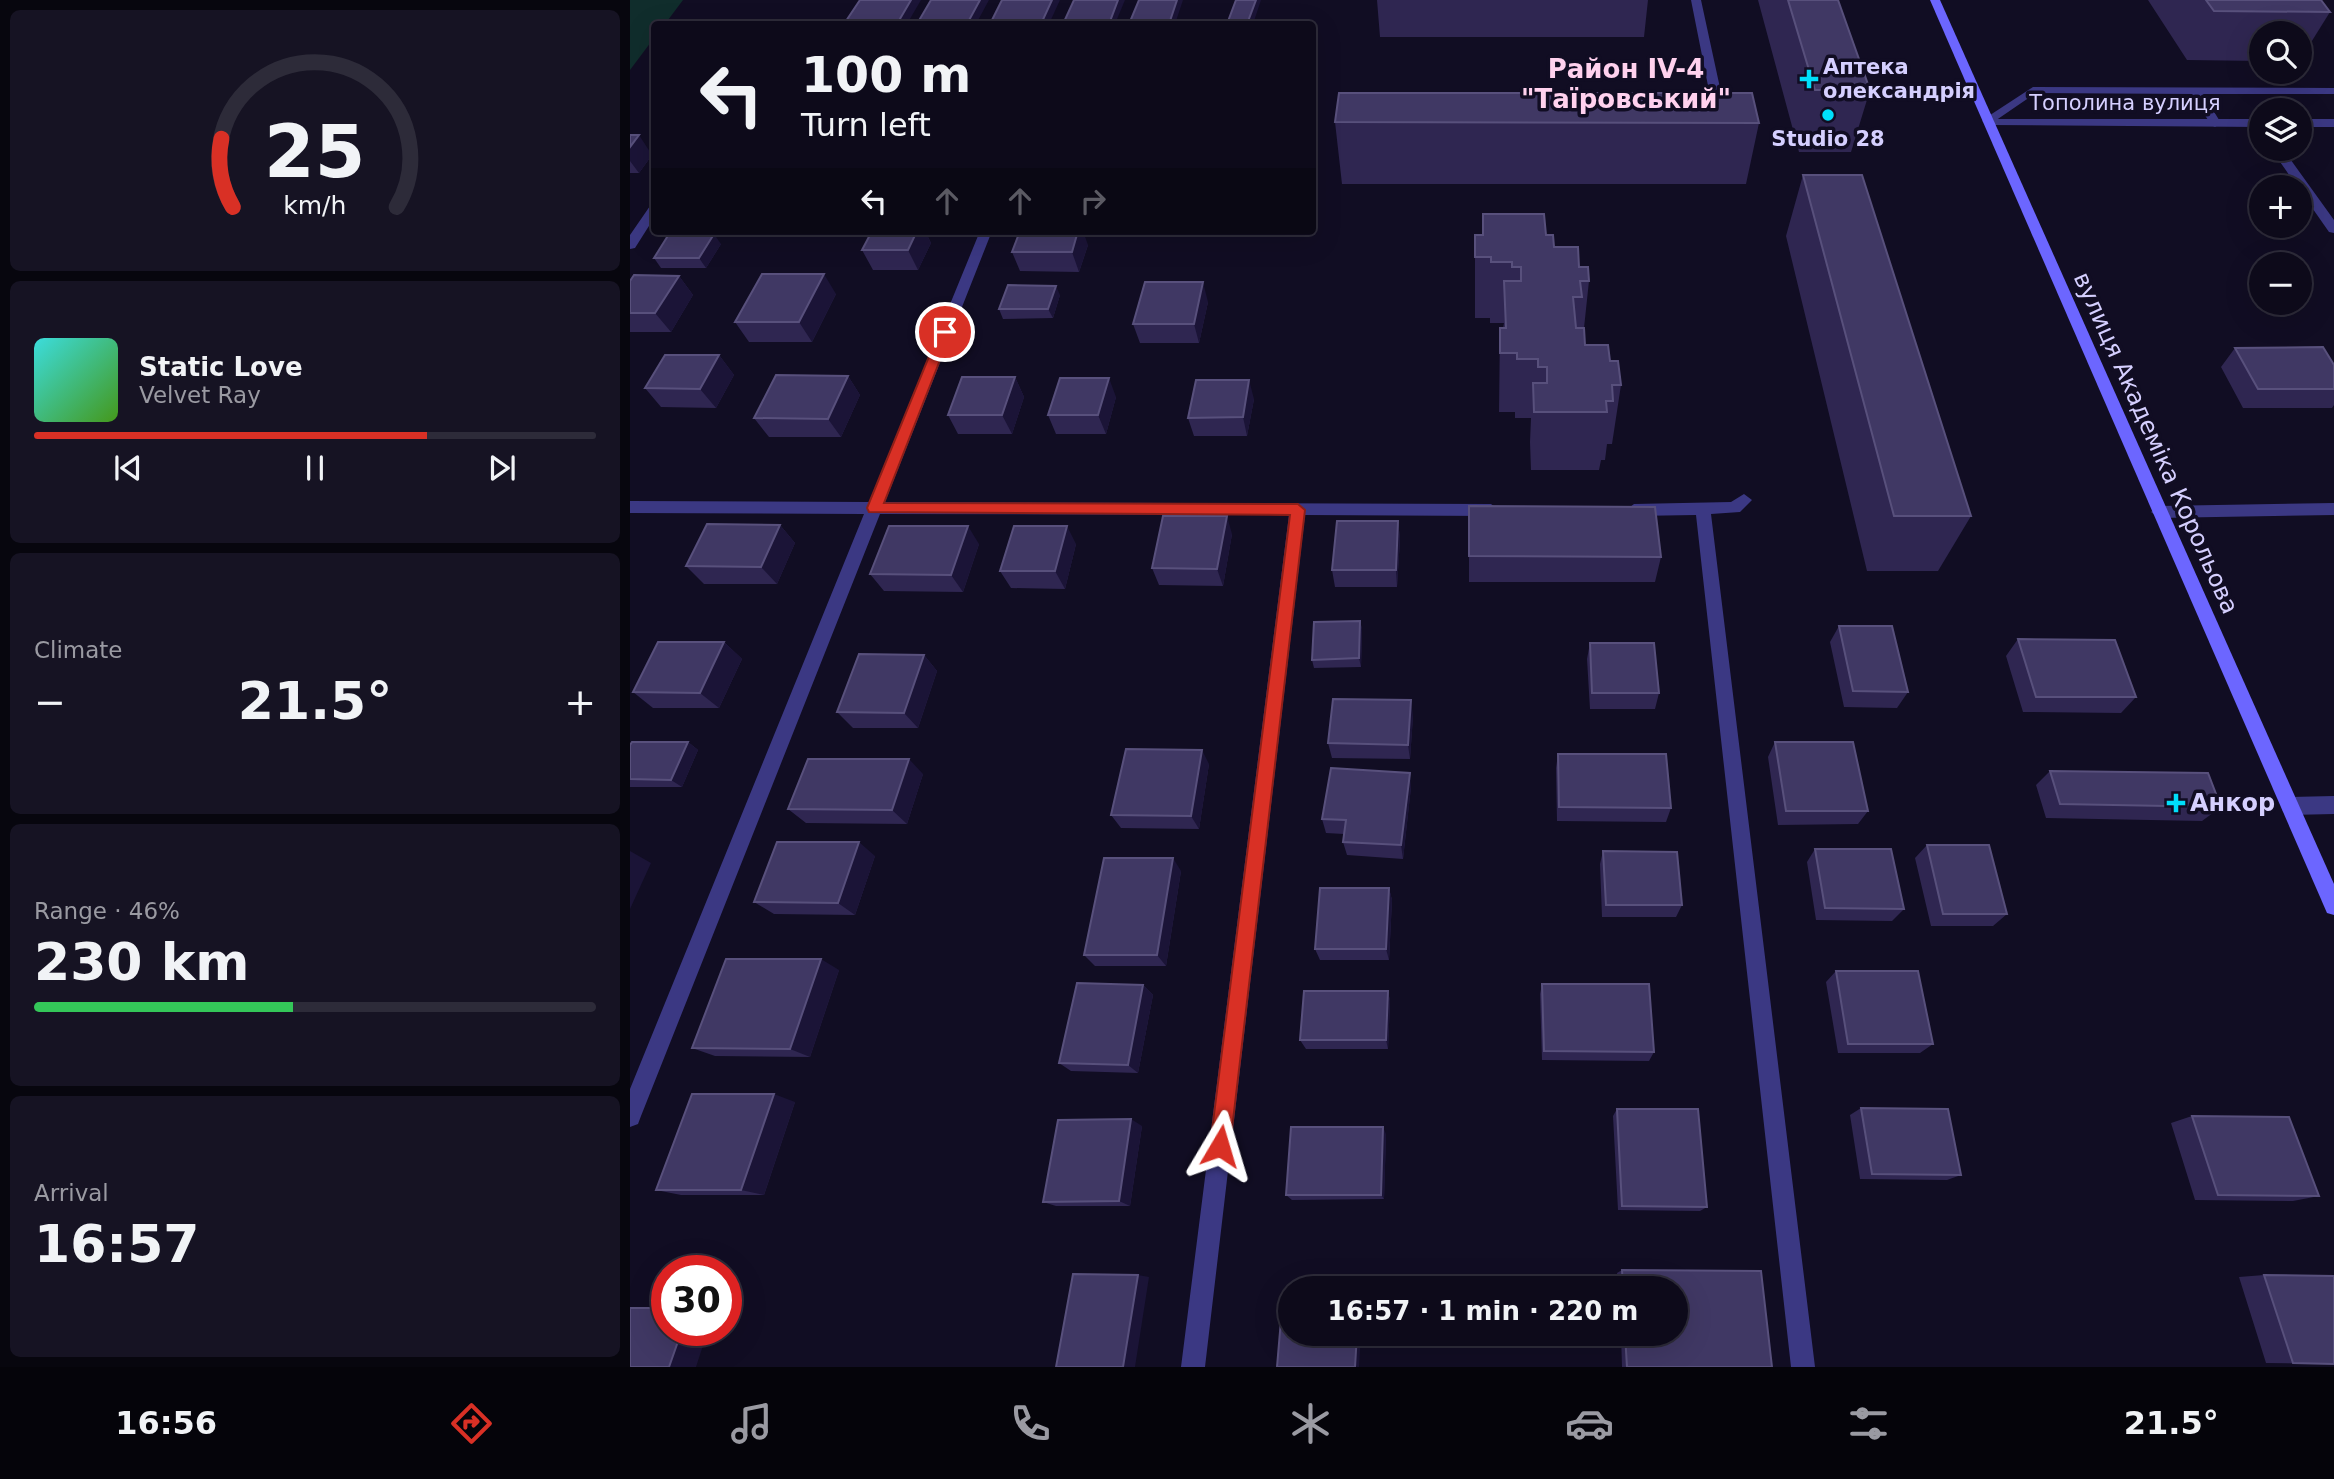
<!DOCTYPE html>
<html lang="en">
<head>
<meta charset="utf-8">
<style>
  :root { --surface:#0d0a1a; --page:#161323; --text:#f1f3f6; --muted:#9a9aa2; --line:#2d2b39; --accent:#d93025 }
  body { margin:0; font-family:"DejaVu Sans",sans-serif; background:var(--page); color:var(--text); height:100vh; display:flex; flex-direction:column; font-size:26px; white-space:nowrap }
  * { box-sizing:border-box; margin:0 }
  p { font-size:23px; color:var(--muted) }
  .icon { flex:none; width:38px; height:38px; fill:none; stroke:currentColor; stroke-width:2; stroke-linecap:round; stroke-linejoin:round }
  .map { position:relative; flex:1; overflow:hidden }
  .details { display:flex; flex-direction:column; gap:10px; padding:10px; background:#07060e; width:630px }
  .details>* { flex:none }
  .hud { position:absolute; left:21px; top:21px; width:665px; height:214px; border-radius:7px; box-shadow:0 7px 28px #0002,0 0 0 2px var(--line); background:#0d0a1a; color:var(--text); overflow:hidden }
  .buttons { position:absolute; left:1619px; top:21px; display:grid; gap:14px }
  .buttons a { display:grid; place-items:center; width:63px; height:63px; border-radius:50%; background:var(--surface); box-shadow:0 7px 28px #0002,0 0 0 2px var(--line); font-size:35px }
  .speed { position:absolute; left:21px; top:1255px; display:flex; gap:14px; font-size:35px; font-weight:700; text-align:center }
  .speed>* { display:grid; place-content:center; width:91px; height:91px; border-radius:50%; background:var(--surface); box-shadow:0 7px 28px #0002,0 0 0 2px var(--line); line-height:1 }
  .speed .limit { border:10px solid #d22; background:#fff; color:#111 }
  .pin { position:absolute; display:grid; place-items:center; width:60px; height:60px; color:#fff; margin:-30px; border:4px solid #fff; border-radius:50%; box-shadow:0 2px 7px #0007 }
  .me { position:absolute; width:77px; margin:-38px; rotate:7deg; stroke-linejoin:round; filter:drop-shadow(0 0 5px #0008) }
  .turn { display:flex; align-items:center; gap:24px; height:147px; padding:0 35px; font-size:32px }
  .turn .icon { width:91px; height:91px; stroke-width:2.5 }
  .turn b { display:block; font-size:49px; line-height:60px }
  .lanes { display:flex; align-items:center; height:66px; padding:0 35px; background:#0003; justify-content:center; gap:35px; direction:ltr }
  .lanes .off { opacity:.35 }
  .big { font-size:52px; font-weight:700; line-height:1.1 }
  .details .tile { flex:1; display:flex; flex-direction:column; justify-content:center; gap:10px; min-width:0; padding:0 24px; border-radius:10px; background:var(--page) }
  .details .dial { align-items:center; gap:0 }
  .dial svg { height:182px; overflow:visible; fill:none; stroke:var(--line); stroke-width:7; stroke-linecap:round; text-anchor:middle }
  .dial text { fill:var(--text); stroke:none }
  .song { display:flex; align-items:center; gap:21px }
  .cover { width:84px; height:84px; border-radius:10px; background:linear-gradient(135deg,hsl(180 70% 55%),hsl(100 70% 35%)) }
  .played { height:7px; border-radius:4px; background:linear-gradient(90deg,var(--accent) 70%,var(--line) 70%) }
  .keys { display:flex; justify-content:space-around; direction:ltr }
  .heat { display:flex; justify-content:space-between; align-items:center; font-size:38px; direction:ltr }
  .charge { height:10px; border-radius:5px; background:linear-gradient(90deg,#34c759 46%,var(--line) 0) }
  .trip { position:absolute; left:648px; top:1276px; width:410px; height:70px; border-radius:35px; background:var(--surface); box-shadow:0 7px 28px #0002,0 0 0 2px var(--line); font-weight:700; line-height:70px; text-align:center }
  .tab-bar { display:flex; height:112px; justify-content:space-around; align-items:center; background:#05040a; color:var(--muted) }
  .tab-bar .icon { width:49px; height:49px }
  .tab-bar .selected { color:var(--accent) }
  .tab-bar b { font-size:32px; color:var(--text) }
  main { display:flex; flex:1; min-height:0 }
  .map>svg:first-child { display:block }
  .green { fill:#102d2c }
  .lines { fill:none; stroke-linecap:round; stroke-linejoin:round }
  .lane { fill:#3b3883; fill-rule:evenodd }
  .street { fill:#3b3883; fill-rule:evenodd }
  .secondary { fill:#6c66ff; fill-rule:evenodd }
  .wall { fill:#2f2651 }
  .shaded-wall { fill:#1b1437 }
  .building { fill:#403864; stroke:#58507c; stroke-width:2 }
  .route { fill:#d93025; stroke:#8d1f18; stroke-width:2 }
  .poi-dot { fill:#00dffa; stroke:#110d23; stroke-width:2.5 }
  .labels { text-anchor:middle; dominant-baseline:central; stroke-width:7; stroke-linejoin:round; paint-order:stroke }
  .far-poi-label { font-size:21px; font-weight:bold; fill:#d5cfff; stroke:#110d23; text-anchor:start }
  .far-street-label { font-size:21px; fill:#d5cfff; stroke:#110d23 }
  .street-label { font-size:24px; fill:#d5cfff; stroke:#110d23 }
  .poi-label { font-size:24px; font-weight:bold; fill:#d5cfff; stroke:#110d23; text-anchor:start }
  .far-district-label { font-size:26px; font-weight:bold; fill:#ffd1ee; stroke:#110d23 }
</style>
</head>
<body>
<main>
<section class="details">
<div class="tile dial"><svg viewBox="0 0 100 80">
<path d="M14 69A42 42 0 1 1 86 69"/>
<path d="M14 69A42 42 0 0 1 9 39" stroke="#d93025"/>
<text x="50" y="56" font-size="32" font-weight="700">25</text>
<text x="50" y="72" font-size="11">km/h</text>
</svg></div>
<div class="tile">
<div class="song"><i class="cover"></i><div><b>Static Love</b><p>Velvet Ray</p></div></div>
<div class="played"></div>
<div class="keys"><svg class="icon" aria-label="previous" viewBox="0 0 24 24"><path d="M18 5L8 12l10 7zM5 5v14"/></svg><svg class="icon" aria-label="pause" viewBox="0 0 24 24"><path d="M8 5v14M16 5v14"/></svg><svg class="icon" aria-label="next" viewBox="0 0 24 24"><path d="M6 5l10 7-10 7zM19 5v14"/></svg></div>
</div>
<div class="tile"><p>Climate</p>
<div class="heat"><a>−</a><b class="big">21.5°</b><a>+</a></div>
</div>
<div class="tile"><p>Range · 46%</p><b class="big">230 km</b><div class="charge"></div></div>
<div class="tile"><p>Arrival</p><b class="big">16:57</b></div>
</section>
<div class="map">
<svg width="1704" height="1367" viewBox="0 0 1704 1367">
  <rect width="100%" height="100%" fill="#110d23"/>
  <path class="green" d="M0,0H53L35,24H24V38L0,70Z"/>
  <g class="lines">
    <path class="lane" d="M1061,0H1071L1095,111L1093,113L1083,111Z
      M1403,87L1704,88V94H1573L1591,123L1585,127L1581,125L1562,94L1406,93L1362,123H1354V119Z
      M1704,796V814L1660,815L1653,812L1651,806L1653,800L1660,797Z"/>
    <path class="street" d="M1354,119H1631V127L1358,125L1352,121Z
      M1670,119H1704V127H1670Z
      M1641,149H1653L1704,220V233L1699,232Z
      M24,205V218L5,248L0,249V235L20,206Z
      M350,231H362L255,502L861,504L869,510L861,516L675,515L575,1367H551L659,515L250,514L11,1116L8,1124L0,1127V1089L234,514L0,513V501L239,502Z
      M1114,494L1122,500L1110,512L1081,514L1185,1367H1161L1066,515L1004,516L996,510L1004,504L1101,502Z
      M1704,503V515L1529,518L1521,512L1529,506Z"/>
    <path class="secondary" d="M1300,0H1310L1704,884V915L1697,913Z"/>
  </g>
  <path class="wall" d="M747,0H1018L1014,37H750Z
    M1128,0H1208L1240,90L1221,152H1169Z
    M1518,0H1691L1700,12L1670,60V33H1631V61L1557,60Z
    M705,122L1129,123L1116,184H712Z
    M0,135L22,155L9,173H0Z
    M1173,175L1341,516L1308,571H1237L1156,236Z
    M242,231H295L301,243L288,270H243L232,250Z
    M845,235H916L924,247L949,267L959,281L954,328L955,345L980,361L991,385L982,444H977L975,460H971L969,470H901L900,442L901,418H885V412H869L870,328H873L874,323H860V318H845Z
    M91,244L76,268H31L24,258Z
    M458,245L449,272L390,271L382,252Z
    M49,276L63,295L41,332H0V281Z
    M206,294L182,342H119L105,322Z
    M430,295L423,318L373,319L369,309Z
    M578,302L569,343H510L503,324Z
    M1605,348L1704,365V405L1702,408H1613L1591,367Z
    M89,355L104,375L86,408L31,407L15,388Z
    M218,376L230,395L211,437H139L124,418Z
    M385,377L394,397L382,434H328L318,415Z
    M486,397L476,434H426L418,415Z
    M624,399L617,436H564L558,418Z
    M768,521L770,539L767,587H705L702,570Z
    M150,525L165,543L147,584H74L56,566Z
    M602,534L593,586L529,585L522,568Z
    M349,544L333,592L254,591L240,574Z
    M446,544L435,589L381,588L370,571Z
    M839,556L1031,557L1025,582H839Z
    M730,621L732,629L731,667L684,668L682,660Z
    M1209,626L1278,692L1267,708L1214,707L1200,642Z
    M1388,639L1506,697L1491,713L1393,712L1376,656Z
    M94,642L112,659L89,708H23L3,692Z
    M960,643L1029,693L1025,709H960L957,659Z
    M294,655L307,671L288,728H223L207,712Z
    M783,716L780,759L702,758L698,743Z
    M58,742L68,750L52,787H0V745Z
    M1145,742L1238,811L1228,824L1148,825L1138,757Z
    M928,754L1041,808L1036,822L927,821L926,768Z
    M579,764L569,829L491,828L481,815Z
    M1420,771L1591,807L1572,821L1416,818L1406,785Z
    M293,774L277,824L176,823L158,809Z
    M781,787L773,859L717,855L713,842L714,834L696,833L692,819Z
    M1297,845L1377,914L1363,926H1301L1285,858Z
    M1185,849L1274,909L1262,921L1186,920L1177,862Z
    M973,851L1052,905L1046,917H972L970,864Z
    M245,856L225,915L144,914L124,902Z
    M551,871L536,966H465L454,955Z
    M759,888L762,900L759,960H690L685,949Z
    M209,970L180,1057L85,1056L62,1048Z
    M1206,971L1303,1044L1290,1053H1208L1196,982Z
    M912,984L1024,1052L1019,1061L912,1060L910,994Z
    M513,985L523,995L508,1073L441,1071L429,1063Z
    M758,991L760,1001L758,1049H676L670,1040Z
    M165,1102L134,1195H51L26,1190Z
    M1231,1108L1331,1175L1317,1180L1230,1179L1220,1115Z
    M987,1109L1077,1207L1070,1211L988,1210L983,1116Z
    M1562,1116L1689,1196L1663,1201L1565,1200L1541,1123Z
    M512,1126L500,1206H426L413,1202Z
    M756,1134L754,1199L662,1200L656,1195Z
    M992,1270L1131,1271L1142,1367H992L991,1334H1045V1288H988L987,1273Z
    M1634,1275L1704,1364L1636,1363L1609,1277Z"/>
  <path class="shaded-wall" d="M281,0H291L277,24H267Z
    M350,0H359L346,24H337Z
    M422,0H430L419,24H411Z
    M488,0H495L485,24H479Z
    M547,0H553L545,24H539Z
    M626,0H631L623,24H617Z
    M9,135L22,155L9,173L0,161V147Z
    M287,231H295L301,243L288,270L278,250Z
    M448,231H453L458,245L449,272L442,252Z
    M84,234L91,244L76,268L69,258Z
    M194,274L206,294L182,342L169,322Z
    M49,276L63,295L41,332L25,313Z
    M573,282L578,302L569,343L564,324Z
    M426,286L430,295L423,318L418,309Z
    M89,355L104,375L86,408L70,389Z
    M218,376L230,395L211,437L198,419Z
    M385,377L394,397L382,434L372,415Z
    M479,378L486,397L476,434L468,415Z
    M619,380L624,399L617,436L613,417Z
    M597,516L602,534L593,586L587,569Z
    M768,521L770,539L767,587L766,570Z
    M150,525L165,543L147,584L131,567Z
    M338,526L349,544L333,592L321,575Z
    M437,526L446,544L435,589L425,571Z
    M730,621L732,629L731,667L729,658Z
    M94,642L112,659L89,708L70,693Z
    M294,655L307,671L288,728L274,713Z
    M781,700L783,716L780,759L778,745Z
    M58,742L68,750L52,787L41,780Z
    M572,750L579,764L569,829L561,816Z
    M279,759L293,774L277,824L262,810Z
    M780,773L781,787L773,859L771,845Z
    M229,842L245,856L225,915L208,903Z
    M0,851L21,863L0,909Z
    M543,858L551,871L536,966L527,955Z
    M759,888L762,900L759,960L756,949Z
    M191,959L209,970L180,1057L160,1049Z
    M513,985L523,995L508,1073L498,1065Z
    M758,991L760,1001L758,1049L756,1040Z
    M144,1094L165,1102L134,1195L111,1190Z
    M501,1119L512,1126L500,1206L489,1201Z
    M753,1127L756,1134L754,1199L751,1195Z
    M508,1275L519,1277L505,1367H493Z
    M52,1330H78L66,1367H39Z
    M727,1334H731L729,1367H725Z"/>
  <path class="building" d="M230,0H281L267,24H214Z
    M301,0H350L337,24H287Z
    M372,0H422L411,24H360Z
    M444,0H488L479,24H433Z
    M509,0H547L539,24H499Z
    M606,0H626L617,24H597Z
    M1158,0H1208L1240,90H1185Z
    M1576,0H1691L1700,12L1584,11Z
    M709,93H1122L1129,123L705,122Z
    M0,135H9L0,147Z
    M1173,175H1232L1341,516H1264Z
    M853,214H914L916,235H923L924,247H948L949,267H958L959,281H950L952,297H943L946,328H954L955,345H978L980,361H988L991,385H982L983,401H976L977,412H904L903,383H917V367H908V359H887V353H870V328H876L874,281H891V267H882V262H861V257H845V235H853Z
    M242,231H287L278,250H232Z
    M390,231H448L442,252H382Z
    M39,234H84L69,258H24Z
    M132,274H194L169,322H105Z
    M4,275L49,276L25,313H0V281Z
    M515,282H573L564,324H503Z
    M378,285L426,286L418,309H369Z
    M1693,347L1704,365V389H1628L1605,348Z
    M35,355H89L70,389L15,388Z
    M146,375L218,376L198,419L124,418Z
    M332,377H385L372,415H318Z
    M430,378H479L468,415H418Z
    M566,380H619L613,417L558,418Z
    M839,506L1025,507L1031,557L839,556Z
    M533,516H597L587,569L522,568Z
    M707,521H768L766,570H702Z
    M77,524L150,525L131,567L56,566Z
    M259,526H338L321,575L240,574Z
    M384,526H437L425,571H370Z
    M730,621L729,658L682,660L684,622Z
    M1209,626H1262L1278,692L1223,691Z
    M1388,639L1485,640L1506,697H1406Z
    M28,642H94L70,693L3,692Z
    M960,643H1024L1029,693H962Z
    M229,654L294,655L274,713L207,712Z
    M703,699L781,700L778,745L698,743Z
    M2,742H58L41,780L0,779V745Z
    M1145,742H1223L1238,811H1156Z
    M496,749L572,750L561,816L481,815Z
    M928,754H1036L1041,808L929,807Z
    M178,759H279L262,810L158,809Z
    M701,768L780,773L771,845L713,842L716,820L692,819Z
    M1420,771L1578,773L1591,807L1430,804Z
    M147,842H229L208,903L124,902Z
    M1297,845H1359L1377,914H1313Z
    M1185,849H1261L1274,909L1195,908Z
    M973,851L1047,852L1052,905H976Z
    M474,858H543L527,955H454Z
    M690,888H759L756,949H685Z
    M96,959H191L160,1049L62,1048Z
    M1206,971H1288L1303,1044H1218Z
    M447,983L513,985L498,1065L429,1063Z
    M912,984H1019L1024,1052L914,1051Z
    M674,991H758L756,1040H670Z
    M62,1094H144L111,1190H26Z
    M1231,1108L1318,1109L1331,1175L1242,1174Z
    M987,1109H1068L1077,1207L992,1206Z
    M1562,1116L1659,1117L1689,1196L1588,1195Z
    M501,1119L489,1201L413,1202L428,1120Z
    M661,1127H753L751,1195H656Z
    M992,1270L1131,1271L1142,1367H997L995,1334H1045V1288H993Z
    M443,1274L508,1275L493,1367H426Z
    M1634,1275L1704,1276V1364L1663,1363Z
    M653,1296H660V1334H727L725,1367H647Z
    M0,1308H37V1330H52L39,1367H0Z"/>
  <path class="route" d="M315,328L321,332L254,503L668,504L675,510L600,1146L597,1153L590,1156L583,1153L580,1146L660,515L239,512L237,508L309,332Z"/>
  <g class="poi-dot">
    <path d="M1175.5 68.5h7v7h7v7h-7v7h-7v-7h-7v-7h7z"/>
    <circle cx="1198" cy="115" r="7"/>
    <path d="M1542.5 792.5h7v7h7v7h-7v7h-7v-7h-7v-7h7z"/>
  </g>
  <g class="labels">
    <g class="far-poi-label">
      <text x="1193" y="67">Аптека<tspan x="1193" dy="24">олександрія</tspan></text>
      <text x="1198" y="139" text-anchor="middle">Studio 28</text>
    </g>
    <g class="far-street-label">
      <text x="1495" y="103">Тополина вулиця</text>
    </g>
    <g class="street-label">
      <text transform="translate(1526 443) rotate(66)">вулиця Академіка Корольова</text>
    </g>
    <g class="poi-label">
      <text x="1560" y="803">Анкор</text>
    </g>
    <g class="far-district-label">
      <text x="996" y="69">Район IV-4<tspan x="996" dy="30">"Таїровський"</tspan></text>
    </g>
  </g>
</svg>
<div class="buttons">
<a><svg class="icon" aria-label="search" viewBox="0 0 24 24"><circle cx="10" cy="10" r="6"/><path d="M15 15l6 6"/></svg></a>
<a><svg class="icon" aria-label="layers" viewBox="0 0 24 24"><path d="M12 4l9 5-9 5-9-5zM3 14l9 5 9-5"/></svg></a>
<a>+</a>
<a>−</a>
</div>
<div class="speed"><div class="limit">30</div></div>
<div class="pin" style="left:315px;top:332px;background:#d93025"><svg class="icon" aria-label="arrive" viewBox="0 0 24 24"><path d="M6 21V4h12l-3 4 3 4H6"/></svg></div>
<svg class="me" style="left:590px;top:1146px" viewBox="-20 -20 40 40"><path d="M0-17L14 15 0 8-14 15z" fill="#d93025" stroke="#fff" stroke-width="4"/></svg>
<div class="trip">16:57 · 1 min · 220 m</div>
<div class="hud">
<div class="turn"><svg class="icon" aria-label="left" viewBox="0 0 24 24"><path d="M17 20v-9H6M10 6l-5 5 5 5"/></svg><div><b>100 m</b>Turn left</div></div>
<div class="lanes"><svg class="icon" aria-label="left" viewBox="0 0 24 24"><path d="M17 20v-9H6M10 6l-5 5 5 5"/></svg><svg class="icon off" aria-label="ahead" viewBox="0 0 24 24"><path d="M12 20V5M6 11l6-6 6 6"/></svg><svg class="icon off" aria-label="ahead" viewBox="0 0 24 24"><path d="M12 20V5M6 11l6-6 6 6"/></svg><svg class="icon off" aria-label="right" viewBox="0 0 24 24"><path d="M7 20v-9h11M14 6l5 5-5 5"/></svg></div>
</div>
</div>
</main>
<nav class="tab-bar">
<b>16:56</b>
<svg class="icon selected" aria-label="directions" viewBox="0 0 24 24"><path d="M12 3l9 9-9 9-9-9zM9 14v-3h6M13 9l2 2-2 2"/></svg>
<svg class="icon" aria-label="music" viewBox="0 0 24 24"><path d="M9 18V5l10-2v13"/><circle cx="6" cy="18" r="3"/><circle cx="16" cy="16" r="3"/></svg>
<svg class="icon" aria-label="phone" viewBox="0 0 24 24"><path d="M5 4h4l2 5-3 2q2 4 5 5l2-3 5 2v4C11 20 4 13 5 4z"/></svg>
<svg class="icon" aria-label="climate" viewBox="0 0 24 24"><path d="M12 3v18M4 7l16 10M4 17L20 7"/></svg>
<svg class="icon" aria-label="car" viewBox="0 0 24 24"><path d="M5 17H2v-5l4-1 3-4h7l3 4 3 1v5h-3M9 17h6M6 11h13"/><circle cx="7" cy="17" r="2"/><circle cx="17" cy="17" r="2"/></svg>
<svg class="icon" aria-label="filters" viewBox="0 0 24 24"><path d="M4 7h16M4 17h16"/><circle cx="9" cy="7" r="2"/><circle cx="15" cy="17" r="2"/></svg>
<b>21.5°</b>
</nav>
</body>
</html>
